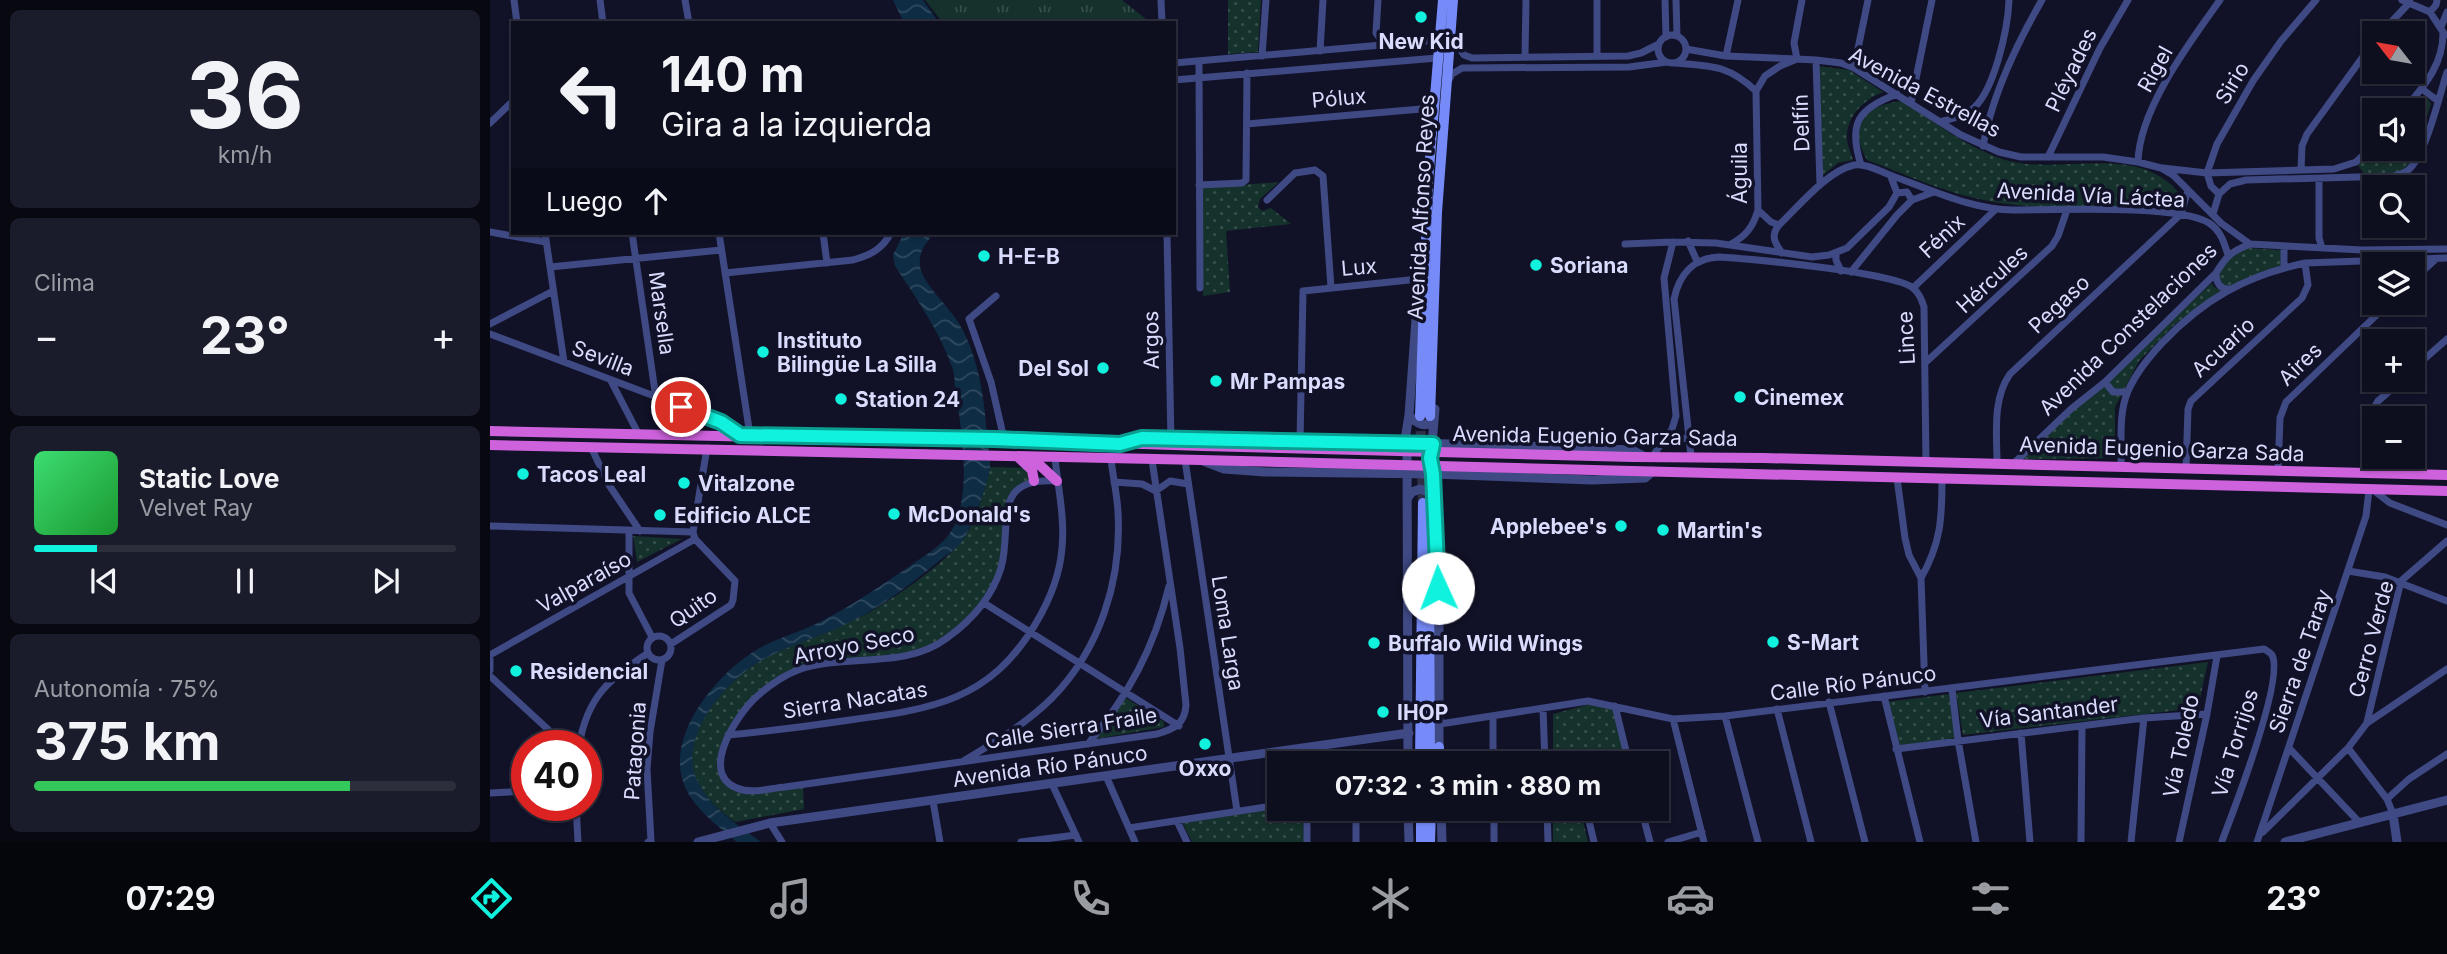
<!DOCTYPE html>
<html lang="es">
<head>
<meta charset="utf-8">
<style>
  :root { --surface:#0d0e1e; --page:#1b1c2b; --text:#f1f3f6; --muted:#9a9ca4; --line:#2d2e3c; --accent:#10f2de }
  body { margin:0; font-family:Inter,sans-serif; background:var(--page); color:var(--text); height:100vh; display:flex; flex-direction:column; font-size:26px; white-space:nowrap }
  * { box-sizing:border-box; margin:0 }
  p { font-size:23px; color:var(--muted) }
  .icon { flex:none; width:38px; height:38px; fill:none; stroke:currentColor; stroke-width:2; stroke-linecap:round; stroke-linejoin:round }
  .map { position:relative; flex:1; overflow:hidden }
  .sheet { display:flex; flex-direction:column; gap:10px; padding:10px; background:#070810; width:490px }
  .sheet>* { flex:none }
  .top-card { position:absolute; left:21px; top:21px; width:665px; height:214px; border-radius:0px; box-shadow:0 2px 5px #0004,0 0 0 2px var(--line); background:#0d0e1e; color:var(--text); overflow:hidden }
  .needle { width:46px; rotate:301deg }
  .fabs { position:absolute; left:1872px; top:21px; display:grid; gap:14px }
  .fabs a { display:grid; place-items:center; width:63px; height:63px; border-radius:0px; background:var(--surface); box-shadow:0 2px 5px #0004,0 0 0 2px var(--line); font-size:35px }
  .speed { position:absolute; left:21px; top:730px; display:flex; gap:14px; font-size:35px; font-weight:700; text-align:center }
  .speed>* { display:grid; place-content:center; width:91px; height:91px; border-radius:50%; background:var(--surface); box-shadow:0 2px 5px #0004,0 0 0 2px var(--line); line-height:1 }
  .speed .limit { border:10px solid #d22; background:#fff; color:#111 }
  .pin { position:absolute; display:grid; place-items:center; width:60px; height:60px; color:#fff; margin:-30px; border:4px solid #fff; border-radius:50%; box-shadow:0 2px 7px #0007 }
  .me { position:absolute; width:77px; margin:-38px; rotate:358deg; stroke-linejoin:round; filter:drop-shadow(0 0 5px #0008) }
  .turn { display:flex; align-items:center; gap:24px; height:147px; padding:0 35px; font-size:32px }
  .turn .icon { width:91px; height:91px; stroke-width:2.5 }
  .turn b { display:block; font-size:49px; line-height:60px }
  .then { display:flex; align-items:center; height:66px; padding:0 35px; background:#0003; gap:14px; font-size:26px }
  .big { font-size:52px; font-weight:700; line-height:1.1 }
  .sheet .widget { flex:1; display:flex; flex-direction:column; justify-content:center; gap:10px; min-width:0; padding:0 24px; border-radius:10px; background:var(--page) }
  .sheet .dial { align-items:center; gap:0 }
  .dial b { font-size:91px; line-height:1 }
  .song { display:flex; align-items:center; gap:21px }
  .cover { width:84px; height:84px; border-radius:10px; background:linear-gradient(135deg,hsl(140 70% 55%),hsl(130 70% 35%)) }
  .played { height:7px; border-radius:4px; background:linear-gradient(90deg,var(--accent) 15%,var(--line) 15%) }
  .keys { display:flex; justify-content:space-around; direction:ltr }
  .heat { display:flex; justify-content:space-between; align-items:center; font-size:38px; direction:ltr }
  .charge { height:10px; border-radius:5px; background:linear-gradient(90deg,#34c759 75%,var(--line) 0) }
  .trip { position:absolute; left:777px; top:751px; width:402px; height:70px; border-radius:0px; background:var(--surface); box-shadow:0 2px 5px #0004,0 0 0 2px var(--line); font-weight:700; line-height:70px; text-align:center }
  .dock { display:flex; height:112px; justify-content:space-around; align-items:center; background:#05060c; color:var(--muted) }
  .dock .icon { width:49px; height:49px }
  .dock .current { color:var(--accent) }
  .dock b { font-size:32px; color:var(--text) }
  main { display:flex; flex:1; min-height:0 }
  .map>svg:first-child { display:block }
  .grass { fill:url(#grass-tufts) }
  .park { fill:url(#park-dots) }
  .water { fill:url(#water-waves) }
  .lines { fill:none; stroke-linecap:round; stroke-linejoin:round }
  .secondary-tunnel { stroke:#2f3048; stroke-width:10; stroke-dasharray:10 5; stroke-linecap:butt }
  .minor { stroke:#3f4984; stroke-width:7 }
  .tertiary { stroke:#3f4984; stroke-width:9 }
  .secondary { stroke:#768bf8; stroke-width:10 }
  .trunk { stroke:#ce62dd; stroke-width:10 }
  .trunk-bridge { stroke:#ce62dd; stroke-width:10 }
  .route-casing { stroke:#0a9d90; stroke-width:18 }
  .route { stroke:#10f2de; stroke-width:12 }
  .poi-dot { fill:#10f2de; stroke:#111228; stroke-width:2.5 }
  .labels { text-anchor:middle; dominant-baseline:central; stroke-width:7; stroke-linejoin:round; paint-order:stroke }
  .poi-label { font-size:21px; font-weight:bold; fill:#dadcfd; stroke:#111228; text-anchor:start }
  .street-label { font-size:21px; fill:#dadcfd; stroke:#111228 }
</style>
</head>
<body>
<main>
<section class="sheet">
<div class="widget dial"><b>36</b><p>km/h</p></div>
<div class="widget"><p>Clima</p>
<div class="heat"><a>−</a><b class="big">23°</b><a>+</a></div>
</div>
<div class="widget">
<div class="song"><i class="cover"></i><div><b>Static Love</b><p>Velvet Ray</p></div></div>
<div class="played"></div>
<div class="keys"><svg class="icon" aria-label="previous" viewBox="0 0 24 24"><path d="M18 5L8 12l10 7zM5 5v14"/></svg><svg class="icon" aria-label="pause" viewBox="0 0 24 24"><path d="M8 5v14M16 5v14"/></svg><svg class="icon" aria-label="next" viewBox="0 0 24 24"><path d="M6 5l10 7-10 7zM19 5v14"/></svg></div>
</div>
<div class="widget"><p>Autonomía · 75%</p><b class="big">375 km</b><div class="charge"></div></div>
</section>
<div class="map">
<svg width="1957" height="842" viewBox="0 0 1957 842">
  <defs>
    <pattern id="grass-tufts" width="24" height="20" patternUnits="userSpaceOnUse" patternTransform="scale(1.75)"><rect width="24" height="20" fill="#15312b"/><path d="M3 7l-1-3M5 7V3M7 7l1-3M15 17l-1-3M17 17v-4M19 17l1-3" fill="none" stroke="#364e4b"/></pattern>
    <pattern id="park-dots" width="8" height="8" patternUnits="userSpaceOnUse" patternTransform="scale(1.75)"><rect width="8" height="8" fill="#15312b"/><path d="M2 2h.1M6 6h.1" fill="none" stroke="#364e4b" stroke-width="1.8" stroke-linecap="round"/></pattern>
    <pattern id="water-waves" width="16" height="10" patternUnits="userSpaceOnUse" patternTransform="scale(1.75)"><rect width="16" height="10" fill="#0e2c44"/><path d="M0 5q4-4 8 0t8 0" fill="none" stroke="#304a60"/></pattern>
  </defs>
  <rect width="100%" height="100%" fill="#111228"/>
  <path class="grass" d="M435,0H632L661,23H453Z"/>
  <path class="park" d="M738,0H771L768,52L738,54Z
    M1328,66L1359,70L1393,92C1375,99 1356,116 1357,138C1357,145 1361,153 1363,160L1348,163L1333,175Z
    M1936,96L1941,104L1923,161L1911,172L1874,174L1868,165L1885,149H1923V110H1918L1929,97Z
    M1412,101C1446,123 1480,150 1519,161C1574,175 1652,141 1692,197L1686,206L1675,209C1619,208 1560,211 1504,202C1460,195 1419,176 1377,160C1357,123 1373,106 1412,101Z
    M789,182L770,199L768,207L772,211L781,208L801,224L736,231L740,292L713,296L712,188Z
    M1758,248L1791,250V267L1744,286L1734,287L1727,274L1735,261Z
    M1722,283L1724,287L1732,291L1684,325L1649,361L1625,407V458L1532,459L1581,411Z
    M500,467L540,468L544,481L523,496L511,569L484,615L435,650L307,670L262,701L234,744L232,773L251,790L313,785L314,809L245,822C230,811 214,797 206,779C187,733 239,678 275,658C308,640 345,631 378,613C405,598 452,565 471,542C485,525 495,489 500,467Z
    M143,536L192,539L147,562Z
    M1718,662L1708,708L1473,735L1466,693Z
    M1459,694L1466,738L1407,747L1397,702Z
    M636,698L674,722V727L605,739Z
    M1101,704L1126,710L1138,763H1063V714Z
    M789,808L813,809L814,842H702L692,822Z
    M1063,809H1090L1098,842H1063Z"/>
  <path class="water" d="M403,0H433L449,23H414Z
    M414,233H444C436,243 428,252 430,266C432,284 462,309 471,327C489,359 494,398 497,434C498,445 500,456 500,466C500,480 481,529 473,540C467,549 456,555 449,561C419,586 387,610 352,626C320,641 284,649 256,671C227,692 189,742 207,780C219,807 248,825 271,842H247C229,827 206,810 196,789C172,740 224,677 263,652C283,639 308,633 330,622C362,606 390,586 420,566C432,557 447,549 457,537C485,503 471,428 465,387C464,381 465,373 462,367C449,330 426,298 405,266L403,255Z"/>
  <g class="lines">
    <path class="secondary-tunnel" d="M930,416L933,503"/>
    <path class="minor" d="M24,0L27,23
      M110,0L113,23
      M195,0L199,23
      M671,0L672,23
      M888,0L886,33L894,44
      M1107,0V55
      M1175,0L1176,37
      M1186,0L1187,36
      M1912,0L1940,12L1955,35
      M1940,12L1946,5L1947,0
      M1951,27L1957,12
      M1891,33L1920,2
      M1168 49a14 14 0 1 1 28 0a14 14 0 1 1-28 0Z
      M961,37L974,55L982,58L1138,56L1151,53L1169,44
      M1196,49L1236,56L1307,59L1304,43L1312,0
      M830,51L833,0
      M772,56L776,0
      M1035,56L1036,0
      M1236,56L1248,0
      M1326,60L1330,185
      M684,63L949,40
      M709,63L710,288
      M1185,63C1222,66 1238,65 1266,91
      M1364,68L1378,0
      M684,80L947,58
      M958,82L962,74L972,68L1139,67L1177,62
      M1932,89L1948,101
      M1421,103L1442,0
      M1914,110C1933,87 1953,66 1953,33
      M1450,122C1460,119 1471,117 1480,111C1504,95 1518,28 1519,0
      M0,123L23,101
      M757,124L943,108
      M1493,146C1502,95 1526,45 1552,0
      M1558,157L1610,48L1638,0
      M1648,162C1649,109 1700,42 1730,0
      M1371,165C1358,124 1367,109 1407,94
      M1673,168L1717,173L1844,169L1866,162L1885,144
      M1811,170L1812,146L1817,134L1885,40
      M1829,179V238L1832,248
      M709,185L752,183L756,180L757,73
      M1407,193L1417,192L1422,200
      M1729,194L1740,184L1756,180L1904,176C1912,174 1918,172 1923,165C1938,145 1949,97 1957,72
      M1729,194L1721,186L1717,173L1727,144L1763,81L1791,41L1826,0
      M777,200L805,173L825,170L833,176L841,287
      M1268,210L1281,222L1289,225
      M1723,214L1729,194
      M0,232L56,242
      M55,233L74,362
      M142,233L166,398
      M229,233L260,435
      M333,233L337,263
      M677,233L681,442
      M1198,241L1207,261
      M1135,244L1183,242L1226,243L1322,257L1339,255L1357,248L1399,207L1407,193L1401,177
      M1241,244C1256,236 1263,227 1268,210L1266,91L1275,76L1290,66L1307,59L1326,60L1351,63L1364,68L1471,135L1509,152L1531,157H1613L1648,162L1671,168L1683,175L1731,223L1760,244
      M1794,246V268
      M1292,253C1285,243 1280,236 1289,225C1309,206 1337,171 1364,165C1377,163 1393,173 1405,177C1442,190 1483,210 1523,210C1563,210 1689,204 1719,223C1731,231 1734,242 1738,255
      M1346,253V260L1351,271
      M60,267L231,250
      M1361,272L1407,215L1422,200L1444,192
      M235,273L363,260C381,255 392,249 401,233
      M1726,273C1726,282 1730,290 1739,289
      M1923,280L1946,259
      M1423,288L1506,209
      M506,296L479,319L501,382L514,439
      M0,324L63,291
      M0,334L225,419L250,435
      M1435,363L1562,246L1568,236L1577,210
      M1923,369L1957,339
      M121,381L148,433
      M1615,382L1623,392H1637
      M1179,433L1191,439L1200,437
      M810,442L813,291L929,279
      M101,447L119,485L150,531
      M1201,456L1184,299C1189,275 1203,258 1229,257C1261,259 1403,272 1423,288C1429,293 1432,300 1434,307L1436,463
      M1162,457L1182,429L1186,416L1174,278L1183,242
      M695,460L747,811
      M1507,464C1507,435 1502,399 1520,374L1691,214L1698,190
      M1523,464L1581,409L1615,382L1726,273C1737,255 1741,252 1760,244L1872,250L1957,249
      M1631,466C1632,443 1628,414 1638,391C1646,373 1658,358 1672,343C1714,299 1755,276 1815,263L1957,258
      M1696,469L1698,409L1701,401L1812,298L1818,285L1815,263
      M1788,472L1790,418L1796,402L1899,303
      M1875,474L1882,411L1888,401L1912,380
      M1407,478L1415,538L1419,555L1431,578L1435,692
      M566,481C499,477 523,527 511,568C502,597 482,620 457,638C415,670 355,653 308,670C292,676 276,688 264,699C244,719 206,779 253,790C266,793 282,788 295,787L667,734C684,729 695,724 696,705L690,648L662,460
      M624,482L652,484L666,491L680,481L698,484
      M1883,490L1900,503L1957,525
      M0,526L203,532
      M139,531V593L162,637
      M1858,571L1895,577L1957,601
      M1431,578C1451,543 1452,518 1452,479
      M494,603L689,726
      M157 648a12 12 0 1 1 24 0a12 12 0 1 1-24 0Z
      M181,644L241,605L243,600L245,581L205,539L203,532L217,448
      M0,655L205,539
      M0,658V670
      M0,676L76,746
      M1462,689L1468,740L1486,842
      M1394,696L1430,842
      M1339,702L1375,842
      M1125,706L1139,763
      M1053,709L1055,763
      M1287,709L1321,842
      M1003,716V763
      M1235,716L1268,842
      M1183,719L1214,842
      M1877,722L1911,581L1957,541
      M950,724L1098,701L1183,719L1235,716L1774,649C1777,651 1780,652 1782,655C1795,679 1743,812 1732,841
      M1531,733L1540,842
      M238,735C279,731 320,726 360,720C442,709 500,701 546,623C559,601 570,574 572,548C575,518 568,488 565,458
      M598,744C639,694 664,649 679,586
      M89,746C97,697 119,679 158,653
      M1799,748L1869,822
      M1858,748L1897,799L1903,814
      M1406,749L1654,718L1717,714
      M475,760C505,742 537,723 562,698C610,649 632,580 628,512C627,494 623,477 621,459
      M616,776L645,842
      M562,784L589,842
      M0,793L37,791
      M1897,799L1919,779L1957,754
      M443,801L450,842
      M86,805L88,842
      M817,808V842
      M866,808V842
      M1004,808V842
      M1057,808L1058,842
      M1096,808L1104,842
      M1151,808L1160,842
      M687,821L697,842
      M280,823L292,842
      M639,828L789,805
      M1773,832L1858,748L1877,723L1957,669
      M158,842L161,841L157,769L160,732L172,660
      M531,842L586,835
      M1178,842L1212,832
      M1591,842L1592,726
      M1641,842L1654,718
      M1689,842L1717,714L1727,656
      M1767,842L1876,516L1879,490"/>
    <path class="tertiary" d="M945,409L940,467L943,474L949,597V754
      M919,415C926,423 936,430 944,419
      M638,441L681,438L1007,445L1142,450L1155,457
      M914,446L919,415L931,251
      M917,447L918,763
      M713,461L734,469L775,472L943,474L1102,480L1155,478L1163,471
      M917,499L922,492L930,489L939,492L944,498
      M918,808L919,842
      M951,808L952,842
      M1903,814L1907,842
      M208,842L280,823L919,733
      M1795,842L1957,800"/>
    <path class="secondary" d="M930,416L938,181L953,0
      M940,416L947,212L963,0
      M939,504L940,763
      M930,763L933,503
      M947,763L949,747
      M931,842V808
      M940,842L941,808"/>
    <path class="trunk" d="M0,431L317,438L505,439L713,446
      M0,445L711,460
      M528,457L542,470L544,481
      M541,457L567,481
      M1143,457L1274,458L1957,475
      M1142,471L1957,491"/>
    <path class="trunk-bridge" d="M713,446L1143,457
      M711,460L1142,471"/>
  </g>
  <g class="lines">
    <g class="route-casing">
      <path id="route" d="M191,407L231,422L250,435L505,439L630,444L652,438L943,444L940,458L943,474L948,588"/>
    </g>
    <use href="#route" class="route"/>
  </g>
  <g class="poi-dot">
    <circle cx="931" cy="17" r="7"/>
    <circle cx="494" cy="256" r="7"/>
    <circle cx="1046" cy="265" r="7"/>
    <circle cx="273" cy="352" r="7"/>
    <circle cx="613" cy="368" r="7"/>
    <circle cx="726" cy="381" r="7"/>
    <circle cx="1250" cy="397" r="7"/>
    <circle cx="351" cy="399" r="7"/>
    <circle cx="33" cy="474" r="7"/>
    <circle cx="194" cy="483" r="7"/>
    <circle cx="404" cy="514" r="7"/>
    <circle cx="170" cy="515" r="7"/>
    <circle cx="1131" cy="526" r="7"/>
    <circle cx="1173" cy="530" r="7"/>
    <circle cx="1283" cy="642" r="7"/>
    <circle cx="884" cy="643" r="7"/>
    <circle cx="26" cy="671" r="7"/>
    <circle cx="893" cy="712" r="7"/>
    <circle cx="715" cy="744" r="7"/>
  </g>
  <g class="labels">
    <g class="poi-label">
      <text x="931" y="41" text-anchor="middle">New Kid</text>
      <text x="508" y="256">H-E-B</text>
      <text x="1060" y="265">Soriana</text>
      <text x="287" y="340">Instituto<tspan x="287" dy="24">Bilingüe La Silla</tspan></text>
      <text x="599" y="368" text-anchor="end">Del Sol</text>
      <text x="740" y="381">Mr Pampas</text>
      <text x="1264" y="397">Cinemex</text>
      <text x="365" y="399">Station 24</text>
      <text x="47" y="474">Tacos Leal</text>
      <text x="208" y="483">Vitalzone</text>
      <text x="418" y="514">McDonald's</text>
      <text x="184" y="515">Edificio ALCE</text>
      <text x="1117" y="526" text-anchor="end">Applebee's</text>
      <text x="1187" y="530">Martin's</text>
      <text x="1297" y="642">S-Mart</text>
      <text x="898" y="643">Buffalo Wild Wings</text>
      <text x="40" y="671">Residencial</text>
      <text x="907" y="712">IHOP</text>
      <text x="715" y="768" text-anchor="middle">Oxxo</text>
    </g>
    <g class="street-label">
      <text transform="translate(1665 69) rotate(-61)">Rigel</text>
      <text transform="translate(1581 70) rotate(-64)">Pléyades</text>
      <text transform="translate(1742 83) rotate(-59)">Sirio</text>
      <text transform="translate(1435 92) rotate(28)">Avenida Estrellas</text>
      <text transform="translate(849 98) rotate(-5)">Pólux</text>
      <text transform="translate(1311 123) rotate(-92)">Delfín</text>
      <text transform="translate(1249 173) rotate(-90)">Águila</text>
      <text transform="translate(1601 195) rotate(3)">Avenida Vía Láctea</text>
      <text transform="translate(931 207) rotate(-87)">Avenida Alfonso Reyes</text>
      <text transform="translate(1452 236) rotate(-43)">Fénix</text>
      <text transform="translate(869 267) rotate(-5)">Lux</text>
      <text transform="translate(1502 279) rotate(-43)">Hércules</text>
      <text transform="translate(1569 304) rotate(-43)">Pegaso</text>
      <text transform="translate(172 313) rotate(82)">Marsella</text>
      <text transform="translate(1638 329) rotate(-44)">Avenida Constelaciones</text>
      <text transform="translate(1416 338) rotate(-93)">Lince</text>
      <text transform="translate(661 340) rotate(-91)">Argos</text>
      <text transform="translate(1733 347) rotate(-43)">Acuario</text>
      <text transform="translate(113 358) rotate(21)">Sevilla</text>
      <text transform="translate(1810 364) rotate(-44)">Aires</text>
      <text transform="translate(1105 436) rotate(1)">Avenida Eugenio Garza Sada</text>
      <text transform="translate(1672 449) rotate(2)">Avenida Eugenio Garza Sada</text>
      <text transform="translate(94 582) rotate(-29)">Valparaíso</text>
      <text transform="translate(203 608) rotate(-35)">Quito</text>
      <text transform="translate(738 633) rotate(81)">Loma Larga</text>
      <text transform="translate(1881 639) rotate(-75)">Cerro Verde</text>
      <text transform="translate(364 645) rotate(-11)">Arroyo Seco</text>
      <text transform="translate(1810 661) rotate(-71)">Sierra de Taray</text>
      <text transform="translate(1363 683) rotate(-7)">Calle Río Pánuco</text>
      <text transform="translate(365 700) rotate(-9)">Sierra Nacatas</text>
      <text transform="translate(1559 712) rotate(-7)">Vía Santander</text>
      <text transform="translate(581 728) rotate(-9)">Calle Sierra Fraile</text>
      <text transform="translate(1745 743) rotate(-73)">Vía Torrijos</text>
      <text transform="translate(1691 746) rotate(-78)">Vía Toledo</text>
      <text transform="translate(145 751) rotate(-86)">Patagonia</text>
      <text transform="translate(560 766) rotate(-8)">Avenida Río Pánuco</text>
    </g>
  </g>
</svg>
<div class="fabs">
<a><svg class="needle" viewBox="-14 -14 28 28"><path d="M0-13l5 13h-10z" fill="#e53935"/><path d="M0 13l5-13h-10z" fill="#9a9ca4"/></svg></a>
<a><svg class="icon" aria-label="sound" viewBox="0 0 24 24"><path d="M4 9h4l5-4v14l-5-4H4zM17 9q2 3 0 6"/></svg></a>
<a><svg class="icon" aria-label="search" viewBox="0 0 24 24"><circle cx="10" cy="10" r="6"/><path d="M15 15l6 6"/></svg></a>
<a><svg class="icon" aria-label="layers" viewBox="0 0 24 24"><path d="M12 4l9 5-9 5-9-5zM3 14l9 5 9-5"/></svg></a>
<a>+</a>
<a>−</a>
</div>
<div class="speed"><div class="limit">40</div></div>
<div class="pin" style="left:191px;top:407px;background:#d93025"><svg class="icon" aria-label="arrive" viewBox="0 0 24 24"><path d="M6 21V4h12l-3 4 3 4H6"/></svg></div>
<svg class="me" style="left:948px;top:588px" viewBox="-20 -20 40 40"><circle r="19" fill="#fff"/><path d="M0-13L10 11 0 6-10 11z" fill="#10f2de"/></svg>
<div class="trip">07:32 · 3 min · 880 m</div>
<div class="top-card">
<div class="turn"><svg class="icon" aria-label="left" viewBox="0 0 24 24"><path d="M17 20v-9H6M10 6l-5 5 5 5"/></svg><div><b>140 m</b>Gira a la izquierda</div></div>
<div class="then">Luego<svg class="icon" aria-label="ahead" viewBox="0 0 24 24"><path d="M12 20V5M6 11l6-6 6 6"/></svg></div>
</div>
</div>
</main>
<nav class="dock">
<b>07:29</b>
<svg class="icon current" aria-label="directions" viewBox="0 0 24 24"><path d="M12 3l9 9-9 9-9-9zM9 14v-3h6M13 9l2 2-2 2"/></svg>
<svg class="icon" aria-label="music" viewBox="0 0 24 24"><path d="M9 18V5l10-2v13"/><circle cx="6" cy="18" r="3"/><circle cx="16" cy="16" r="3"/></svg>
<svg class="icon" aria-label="phone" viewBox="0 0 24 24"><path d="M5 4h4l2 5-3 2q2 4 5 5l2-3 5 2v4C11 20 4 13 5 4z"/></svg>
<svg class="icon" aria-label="climate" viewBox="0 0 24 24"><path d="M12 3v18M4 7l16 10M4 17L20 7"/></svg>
<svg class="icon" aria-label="car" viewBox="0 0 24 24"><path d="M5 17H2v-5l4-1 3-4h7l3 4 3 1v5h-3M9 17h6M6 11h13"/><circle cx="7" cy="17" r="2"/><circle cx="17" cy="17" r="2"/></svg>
<svg class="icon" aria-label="filters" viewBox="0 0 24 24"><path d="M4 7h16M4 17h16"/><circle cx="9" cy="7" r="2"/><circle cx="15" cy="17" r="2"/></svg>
<b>23°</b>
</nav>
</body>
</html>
